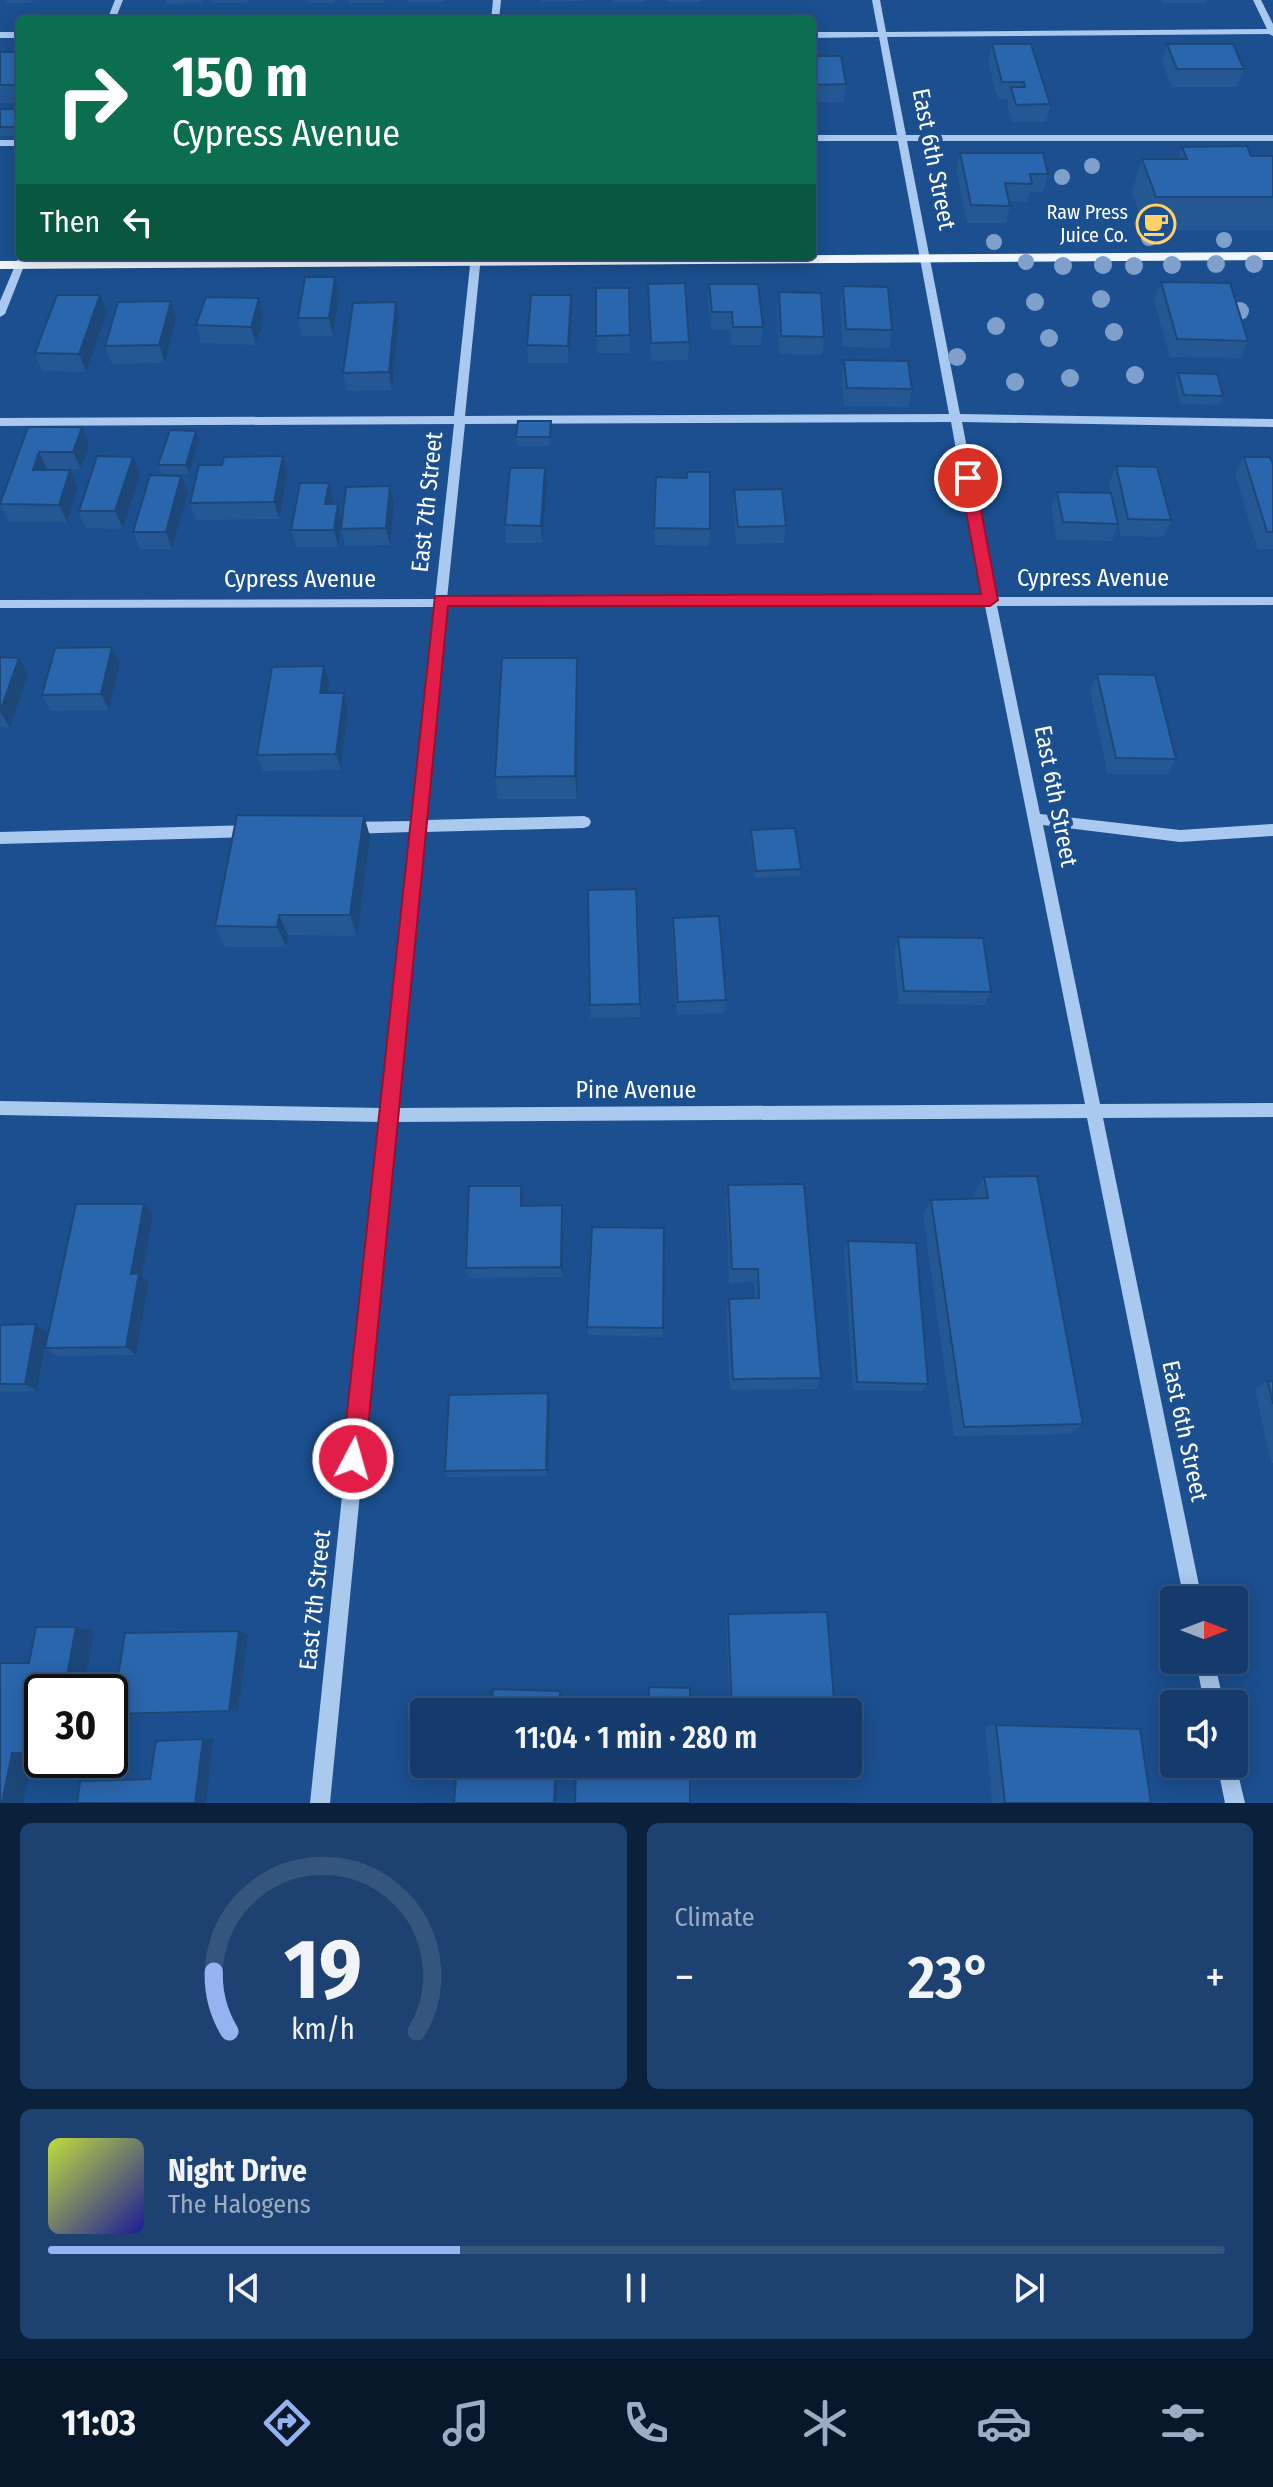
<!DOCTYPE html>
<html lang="en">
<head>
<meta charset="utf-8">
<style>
  :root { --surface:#143b6b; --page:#1d4271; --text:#f1f3f6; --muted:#9dadc1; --line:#33557e; --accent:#95b2f1 }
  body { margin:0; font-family:"Fira Sans Condensed",sans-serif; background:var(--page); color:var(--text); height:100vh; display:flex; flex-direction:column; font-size:30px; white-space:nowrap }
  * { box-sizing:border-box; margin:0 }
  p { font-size:26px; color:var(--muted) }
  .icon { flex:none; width:44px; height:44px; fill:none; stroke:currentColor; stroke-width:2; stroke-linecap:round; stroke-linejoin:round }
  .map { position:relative; height:1803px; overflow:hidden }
  .drawer { display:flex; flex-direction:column; gap:20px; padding:20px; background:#0b203b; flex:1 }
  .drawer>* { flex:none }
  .hud { position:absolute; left:16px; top:16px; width:800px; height:244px; border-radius:8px; box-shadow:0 4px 20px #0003,0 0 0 2px var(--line); background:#0b6e4f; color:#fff; overflow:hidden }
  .needle { width:52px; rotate:90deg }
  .controls { position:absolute; left:1160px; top:1586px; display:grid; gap:16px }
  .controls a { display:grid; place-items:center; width:88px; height:88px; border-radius:8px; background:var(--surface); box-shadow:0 4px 20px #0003,0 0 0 2px var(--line); font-size:40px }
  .speed { position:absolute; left:24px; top:1674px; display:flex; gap:16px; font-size:40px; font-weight:700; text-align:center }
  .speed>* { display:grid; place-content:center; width:104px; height:104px; border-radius:50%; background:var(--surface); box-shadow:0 4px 20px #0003,0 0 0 2px var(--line); line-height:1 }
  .speed .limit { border:4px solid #111; border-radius:12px; background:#fff; color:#111 }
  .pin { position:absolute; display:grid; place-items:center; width:68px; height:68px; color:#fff; margin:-34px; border:4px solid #fff; border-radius:50%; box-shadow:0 2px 8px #0007 }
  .me { position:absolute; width:88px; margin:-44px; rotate:6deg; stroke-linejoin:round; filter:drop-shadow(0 0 6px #0008) }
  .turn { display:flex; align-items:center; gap:28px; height:168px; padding:0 24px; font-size:36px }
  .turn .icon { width:104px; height:104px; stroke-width:2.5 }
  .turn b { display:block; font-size:56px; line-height:68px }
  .then { display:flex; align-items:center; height:76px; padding:0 24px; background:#0003; gap:16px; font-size:30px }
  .big { font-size:60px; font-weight:600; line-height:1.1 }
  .drawer .tile { flex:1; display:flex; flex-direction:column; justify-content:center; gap:12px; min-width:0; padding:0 28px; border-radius:12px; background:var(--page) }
  .drawer .dial { align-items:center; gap:0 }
  .dial svg { height:208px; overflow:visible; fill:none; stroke:var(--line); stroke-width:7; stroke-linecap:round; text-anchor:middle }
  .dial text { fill:var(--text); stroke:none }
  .song { display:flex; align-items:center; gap:24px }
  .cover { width:96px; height:96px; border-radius:12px; background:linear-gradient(135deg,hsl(70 70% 55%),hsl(240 70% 35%)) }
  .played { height:8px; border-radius:4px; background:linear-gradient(90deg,var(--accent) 35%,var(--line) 35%) }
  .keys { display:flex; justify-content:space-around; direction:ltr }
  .heat { display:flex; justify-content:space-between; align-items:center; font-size:44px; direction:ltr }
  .drawer .tiles { flex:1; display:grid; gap:20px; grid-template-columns:1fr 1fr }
  .tile:last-child { grid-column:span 2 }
  .trip { position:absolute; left:410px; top:1698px; width:452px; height:80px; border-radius:8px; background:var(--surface); box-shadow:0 4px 20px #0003,0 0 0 2px var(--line); font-weight:600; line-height:80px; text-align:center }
  .menu { display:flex; height:128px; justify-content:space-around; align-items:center; background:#08182b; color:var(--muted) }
  .menu .icon { width:56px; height:56px }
  .menu .selected { color:var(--accent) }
  .menu b { font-size:36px; color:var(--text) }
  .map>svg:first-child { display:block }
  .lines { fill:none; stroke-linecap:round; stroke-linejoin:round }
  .minor { fill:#a9c9ee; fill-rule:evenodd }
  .major { fill:#f0f6ff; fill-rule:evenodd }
  .tree { fill:#7ea0ca }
  .wall { fill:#245895 }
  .shaded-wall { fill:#1d4779 }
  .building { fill:#2a66ad; stroke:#1d4779; stroke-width:2 }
  .route { fill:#e11d48; stroke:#92132f; stroke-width:2 }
  .labels { text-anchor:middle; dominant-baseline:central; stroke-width:8; stroke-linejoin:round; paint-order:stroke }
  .far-poi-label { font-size:20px; fill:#fff; stroke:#1b4f8f; text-anchor:end }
  .street-label { font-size:24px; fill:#fff; stroke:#1b4f8f }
</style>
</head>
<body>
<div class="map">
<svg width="1273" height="1803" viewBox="0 0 1273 1803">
  <rect width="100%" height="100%" fill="#1b4f8f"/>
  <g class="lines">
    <path class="minor" d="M115,0H123L115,20H107Z
      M493,0H501L499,20H491Z
      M872,0H880L886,32L1267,29L1253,0H1261L1273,24V36L1269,34L887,37L906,135H1273V141H907L960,414L1273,419V427L962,422L996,597H1273V605L997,606L1040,814L1180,830L1273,824V836L1180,842L1043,825L1100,1104L1273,1103V1117L1103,1118L1202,1600H1184L1087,1118L396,1122L330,1803H310L381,1122L0,1115V1101L382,1108L411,832L348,834L343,832L341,828L343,824L348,822L412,821L435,607L0,608V600L435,599L454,424L0,426V418L454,416L471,256H481L465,416L949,414L898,141H812V135H897L879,37L812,38V32H878ZM951,422L983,597L447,599L465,424ZM985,606L1085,1104L398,1108L425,832L584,828L589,826L591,822L589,818L584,816L426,820L447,607Z
      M0,32H20V38H0Z
      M0,140H20V146H0Z
      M20,254V256H28L5,314L0,317V301Z
      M252,825L257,827L259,831L257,835L252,837L0,844V832Z
      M1196,1660H1214L1224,1704H1204Z
      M1234,1757L1245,1803H1225L1217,1764H1234Z"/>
    <path class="major" d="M1273,252V260L0,269V261Z"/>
  </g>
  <g class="tree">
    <circle cx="1092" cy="166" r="8"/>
    <circle cx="1062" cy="177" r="8"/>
    <circle cx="1076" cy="238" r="8"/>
    <circle cx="1149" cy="238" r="8"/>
    <circle cx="1224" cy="240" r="8"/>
    <circle cx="994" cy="242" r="8"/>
    <circle cx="1026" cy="262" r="8"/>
    <circle cx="1216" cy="264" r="9"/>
    <circle cx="1254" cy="264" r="9"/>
    <circle cx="1103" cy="265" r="9"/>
    <circle cx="1172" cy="265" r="9"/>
    <circle cx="1063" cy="266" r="9"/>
    <circle cx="1134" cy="266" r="9"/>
    <circle cx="1101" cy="299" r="9"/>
    <circle cx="1035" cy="302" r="9"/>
    <circle cx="1240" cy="311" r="9"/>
    <circle cx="996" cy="326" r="9"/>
    <circle cx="1114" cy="332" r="9"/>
    <circle cx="1049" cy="338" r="9"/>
    <circle cx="957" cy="357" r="9"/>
    <circle cx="1135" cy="375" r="9"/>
    <circle cx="1070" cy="378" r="9"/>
    <circle cx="1015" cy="382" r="9"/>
  </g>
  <path class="wall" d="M5,0H34L32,3H6Z
    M166,0H203L202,3L167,4Z
    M212,0H248L247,3H213Z
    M308,0H335L334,3H309Z
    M349,0H385L384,3H349Z
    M408,0H444L443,2H408Z
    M541,0H582V1L541,2Z
    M613,0H645V2H613Z
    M667,0H701V2H667Z
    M1161,0H1207L1206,3H1162Z
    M992,44L1050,104L1046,122H1012L1007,104L1008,99L998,100L988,62Z
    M1167,44L1244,69L1237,87H1172L1162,62Z
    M0,52H20V103H0Z
    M812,56L846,84L844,102H812Z
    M0,109H20V136H0Z
    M1182,147L1251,156H1273V230H1145L1132,192L1142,159H1178Z
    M960,153L1048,174L1043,192H1030L1027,202L1009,201L1010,206L1006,223H967L956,170Z
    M335,277L339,294L333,336H302L298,318Z
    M1161,282L1248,341L1241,358L1170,357L1154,300Z
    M648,284L689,342L688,360L651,361Z
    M709,284L763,327L761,345H731L730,330H711L708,302Z
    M843,286L892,330L889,348L843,347L840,304Z
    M596,288H629L630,353H597Z
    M779,292L824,337L822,355L779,354L777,310Z
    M100,295L107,313L86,372L42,371L35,353Z
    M171,301L176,319L165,363L112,364L105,346Z
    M572,313L569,363H528L527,345Z
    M264,316L256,345L201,343L196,325Z
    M399,320L392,390L347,391L343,373Z
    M844,360L912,389L908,407L844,406L842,378Z
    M1178,373L1223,396L1219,405L1180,404L1175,382Z
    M551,421L550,446H517L516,437Z
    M28,427L89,445L81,469L47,470L78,488L67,522H9L0,504Z
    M196,431L199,440L189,474H162L158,465Z
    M283,456L288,474L279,519L196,520L190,503L222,465Z
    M1244,457L1273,464V549H1258L1235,475Z
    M1116,466L1171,520L1163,537L1121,536L1118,524L1112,541L1057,540L1051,509L1057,492L1115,509L1109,483Z
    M140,474L123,529L86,528L79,511Z
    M656,477L710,529L709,546L654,545Z
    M390,486L394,503L390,545L345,546L341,527L338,547H296L291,530L333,500L332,504H338L342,521Z
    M547,486L542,543H506L505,525Z
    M734,490L786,526L784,543L736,544L733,508Z
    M188,493L172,549H140L133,532Z
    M112,647L120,663L109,710L51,711L42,695Z
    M0,657L19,658L28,674L10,728L0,727Z
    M1097,674L1176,759L1168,774H1108L1090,691Z
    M329,682L327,693H344L348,709L341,770L263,771L257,755Z
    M578,682L577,799H498L495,777Z
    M364,816L370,837L357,936L288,935L286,947H225L215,926Z
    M751,830L801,869L799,876L755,878L750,837Z
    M673,918L726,1000L724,1013L677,1015L672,932Z
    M898,937L991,992L984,1005L899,1004L894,951Z
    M640,1004V1017L590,1018V1005Z
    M984,1177L1083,1424L1070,1434L954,1436L923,1215L931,1200L975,1198L974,1193Z
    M728,1185L821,1378L816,1389L730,1390L726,1312L729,1299L755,1298L754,1282L729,1283L726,1200Z
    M523,1196V1206L562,1205L563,1216V1277L469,1278L466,1268Z
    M144,1204L153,1214L142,1276L149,1282L136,1355L57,1356L46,1348L37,1391L0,1392V1325L48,1333Z
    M664,1228L662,1337L588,1335L587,1327Z
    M848,1241L928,1384L922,1391L853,1390L844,1251Z
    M1268,1381H1273V1463H1271L1255,1389Z
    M548,1393L550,1401L548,1476L449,1477L445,1471Z
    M728,1614L835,1712H730L726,1617Z
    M239,1631L248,1634L238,1712L124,1715L112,1714Z
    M996,1725L1151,1803H992L985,1726Z"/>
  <path class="shaded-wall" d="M335,277L339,294L333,336L329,318Z
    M100,295L107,313L86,372L79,354Z
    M571,295L572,313L569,363L568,346Z
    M259,298L264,316L256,345L251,327Z
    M171,301L176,319L165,363L159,345Z
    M396,302L399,320L392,390L389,372Z
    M82,427L89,445L81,469L73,452Z
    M196,431L199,440L189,474L186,465Z
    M39,452L47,469L41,488L33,470Z
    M283,456L288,474L279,519L274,502Z
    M133,457L140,474L123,529L115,511Z
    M545,468L547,486L542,543L541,526Z
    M70,470L78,488L67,522L59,505Z
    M181,476L188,493L172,549L166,532Z
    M329,483L333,500L330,522L325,504Z
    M390,486L394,503L390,545L386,528Z
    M338,504L342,521L338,547L334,530Z
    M112,647L120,663L109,710L101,694Z
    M19,658L28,674L10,728L0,712Z
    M577,658L578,682L577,799L575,776Z
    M324,666L329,682L324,709L320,693Z
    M344,693L348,709L341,770L336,754Z
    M364,816L370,837L357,936L350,915Z
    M279,915L288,935L286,947L277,927Z
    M521,1186L523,1196V1216L521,1206Z
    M144,1204L153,1214L142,1276L149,1282L136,1355L126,1347L131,1274Z
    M562,1205L563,1216V1277L561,1267Z
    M36,1324L48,1333L37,1391L25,1384Z
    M548,1393L550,1401L548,1476L546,1470Z
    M76,1627L94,1631L83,1692H64Z
    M239,1631L248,1634L238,1712L229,1711Z
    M560,1691L562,1692L561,1712H559Z
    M203,1739H213L206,1803H195Z
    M12,1753H33L23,1803H2Z
    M556,1764H558L556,1803H554Z"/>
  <path class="building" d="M992,44H1031L1050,104L1016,105L1011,87H1025L1024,82H1002Z
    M1167,44H1233L1244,69H1177Z
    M0,52H20V85H0Z
    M812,56H841L846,84L812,85Z
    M0,109H20V123L18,127H0Z
    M1247,146L1251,156H1273V197H1156L1142,159H1187L1182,147Z
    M960,153H1043L1048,174H1030L1032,184L1005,183L1010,206L971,205Z
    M305,277H335L329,318H298Z
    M1161,282L1230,283L1248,341L1177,339Z
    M685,283L689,342L651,343L648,284Z
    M709,284H758L763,327H733L732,312H712Z
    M843,286L888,287L892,330L846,329Z
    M596,288H629L630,335L596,336Z
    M779,292L821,293L824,337L781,336Z
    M57,295H100L79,354L35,353Z
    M531,295H571L568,346L527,345Z
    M206,297L259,298L251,327L196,325Z
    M171,301L159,345L105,346L118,302Z
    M396,302L389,372L343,373L353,303Z
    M844,360L908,361L912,389L847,388Z
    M1178,373L1217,374L1223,396L1184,395Z
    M518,421H551L550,437H516Z
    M28,427H82L73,452H39L33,470H70L59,505L0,504Z
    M170,430L196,431L186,465H158Z
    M97,456L133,457L115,511H79Z
    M283,456L274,502L190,503L199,465H222L224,457Z
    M1244,457H1270L1273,464V532H1267Z
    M1116,466L1157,467L1171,520L1128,519Z
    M510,468H545L541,526L505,525Z
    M687,472H710V529L654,528L656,477L687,478Z
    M150,475L181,476L166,532H133Z
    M300,483H329L325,504H338L334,530H291Z
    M390,486L386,528L341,529L346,487Z
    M782,489L786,526L738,527L734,490Z
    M1057,492L1111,493L1118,524L1063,522Z
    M112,647L101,694L42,695L55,648Z
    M0,657L19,658L0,712Z
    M502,658H577L575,776L495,777Z
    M324,666L320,693H344L336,754L257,755L272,667Z
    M1097,674L1155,675L1176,759L1116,758Z
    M237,815L364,816L350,915H279L277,927L215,926Z
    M795,828L801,869L756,871L751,830Z
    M636,889L640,1004L590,1005L588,890Z
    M719,916L726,1000L678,1002L673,918Z
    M898,937L983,938L991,992L904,991Z
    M1037,1176L1083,1424L964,1427L931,1200L988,1198L984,1177Z
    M804,1184L821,1378L733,1379L729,1299L759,1298L758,1269H732L728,1185Z
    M469,1186H521V1206L562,1205L561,1267L466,1268Z
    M76,1204H144L131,1274L139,1273L126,1347L45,1348Z
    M592,1227L664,1228L663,1328L587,1327Z
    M848,1241L916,1243L928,1384L857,1382Z
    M36,1324L25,1384H0V1325Z
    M1268,1381H1273V1404Z
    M548,1393L546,1470L445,1471L449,1395Z
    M827,1612L835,1712H732L728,1614Z
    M36,1627H76L64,1692H42V1753H12L2,1803H0V1663H29Z
    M239,1631L229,1711L112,1714L125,1633Z
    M649,1687L690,1688V1712H648Z
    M493,1689L560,1691L559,1712H491Z
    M996,1725L1140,1729L1151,1803H1005Z
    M203,1739L195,1803H77L80,1781L150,1779L156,1741Z
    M457,1764H556L554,1803H454Z
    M576,1764H690V1803H575Z
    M734,1764H838V1765L734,1766Z"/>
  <path class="route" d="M968,473L975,478L998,600L990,606H448L365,1459L361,1467L353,1470L345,1467L342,1459L435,596L981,594L960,478Z"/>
  <defs>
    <g id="cafe-ring" transform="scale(2)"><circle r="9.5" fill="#1b4f8f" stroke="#ffd166" stroke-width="1.5"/><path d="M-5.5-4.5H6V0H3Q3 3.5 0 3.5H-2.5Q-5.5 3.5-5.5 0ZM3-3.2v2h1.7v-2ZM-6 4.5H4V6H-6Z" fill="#ffd166"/></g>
  </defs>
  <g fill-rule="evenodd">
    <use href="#cafe-ring" x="1156" y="224"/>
  </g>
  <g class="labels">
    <g class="far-poi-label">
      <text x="1128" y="212">Raw Press<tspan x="1128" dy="23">Juice Co.</tspan></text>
    </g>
    <g class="street-label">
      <text transform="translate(934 159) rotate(79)">East 6th Street</text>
      <text transform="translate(427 502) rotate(-84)">East 7th Street</text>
      <text x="1093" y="578">Cypress Avenue</text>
      <text x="300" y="579">Cypress Avenue</text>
      <text transform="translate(1056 796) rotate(79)">East 6th Street</text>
      <text x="636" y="1090">Pine Avenue</text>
      <text transform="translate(1185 1431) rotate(78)">East 6th Street</text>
      <text transform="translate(315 1600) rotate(-84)">East 7th Street</text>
    </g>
  </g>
</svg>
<div class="controls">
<a><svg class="needle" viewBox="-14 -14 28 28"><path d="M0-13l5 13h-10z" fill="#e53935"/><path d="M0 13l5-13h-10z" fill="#9dadc1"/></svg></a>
<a><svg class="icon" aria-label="sound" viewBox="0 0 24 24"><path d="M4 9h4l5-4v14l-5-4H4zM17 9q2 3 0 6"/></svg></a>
</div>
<div class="speed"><div class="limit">30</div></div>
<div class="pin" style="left:968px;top:478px;background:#d93025"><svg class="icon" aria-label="arrive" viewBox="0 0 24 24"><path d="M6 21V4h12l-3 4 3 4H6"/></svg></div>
<svg class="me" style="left:353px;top:1459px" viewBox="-20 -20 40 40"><circle r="17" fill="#e11d48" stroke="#fff" stroke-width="3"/><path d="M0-11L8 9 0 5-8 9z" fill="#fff"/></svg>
<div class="trip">11:04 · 1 min · 280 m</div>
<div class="hud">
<div class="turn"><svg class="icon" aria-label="right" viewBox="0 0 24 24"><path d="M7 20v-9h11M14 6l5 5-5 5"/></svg><div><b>150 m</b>Cypress Avenue</div></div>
<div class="then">Then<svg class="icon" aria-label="left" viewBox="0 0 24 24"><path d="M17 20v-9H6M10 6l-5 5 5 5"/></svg></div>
</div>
</div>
<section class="drawer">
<div class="tiles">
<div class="tile dial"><svg viewBox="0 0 100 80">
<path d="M14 69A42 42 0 1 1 86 69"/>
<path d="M14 69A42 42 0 0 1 8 46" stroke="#95b2f1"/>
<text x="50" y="56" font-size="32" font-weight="700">19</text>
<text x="50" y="72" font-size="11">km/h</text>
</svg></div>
<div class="tile"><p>Climate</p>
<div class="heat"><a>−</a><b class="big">23°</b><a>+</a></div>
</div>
<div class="tile">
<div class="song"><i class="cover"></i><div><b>Night Drive</b><p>The Halogens</p></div></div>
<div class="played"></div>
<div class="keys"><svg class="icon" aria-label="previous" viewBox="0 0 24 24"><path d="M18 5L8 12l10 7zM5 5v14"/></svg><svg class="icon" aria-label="pause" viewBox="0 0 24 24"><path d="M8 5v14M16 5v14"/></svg><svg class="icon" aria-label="next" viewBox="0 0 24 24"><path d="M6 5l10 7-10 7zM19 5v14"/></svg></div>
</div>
</div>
</section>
<nav class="menu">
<b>11:03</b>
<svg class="icon selected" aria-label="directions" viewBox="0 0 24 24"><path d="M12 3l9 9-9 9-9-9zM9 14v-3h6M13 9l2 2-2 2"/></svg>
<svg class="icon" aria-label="music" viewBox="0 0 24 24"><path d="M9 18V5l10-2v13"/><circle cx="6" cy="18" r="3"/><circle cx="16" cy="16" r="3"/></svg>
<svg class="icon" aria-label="phone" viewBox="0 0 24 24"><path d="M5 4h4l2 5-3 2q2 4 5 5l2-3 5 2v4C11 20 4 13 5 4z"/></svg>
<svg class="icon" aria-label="climate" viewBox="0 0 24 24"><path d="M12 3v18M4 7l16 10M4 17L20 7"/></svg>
<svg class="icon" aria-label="car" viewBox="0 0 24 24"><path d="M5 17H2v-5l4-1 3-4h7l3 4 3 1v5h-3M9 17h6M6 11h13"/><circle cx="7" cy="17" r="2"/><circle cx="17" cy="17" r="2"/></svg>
<svg class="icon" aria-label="filters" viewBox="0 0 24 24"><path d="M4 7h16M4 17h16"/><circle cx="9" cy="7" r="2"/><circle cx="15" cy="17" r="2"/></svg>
</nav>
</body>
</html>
